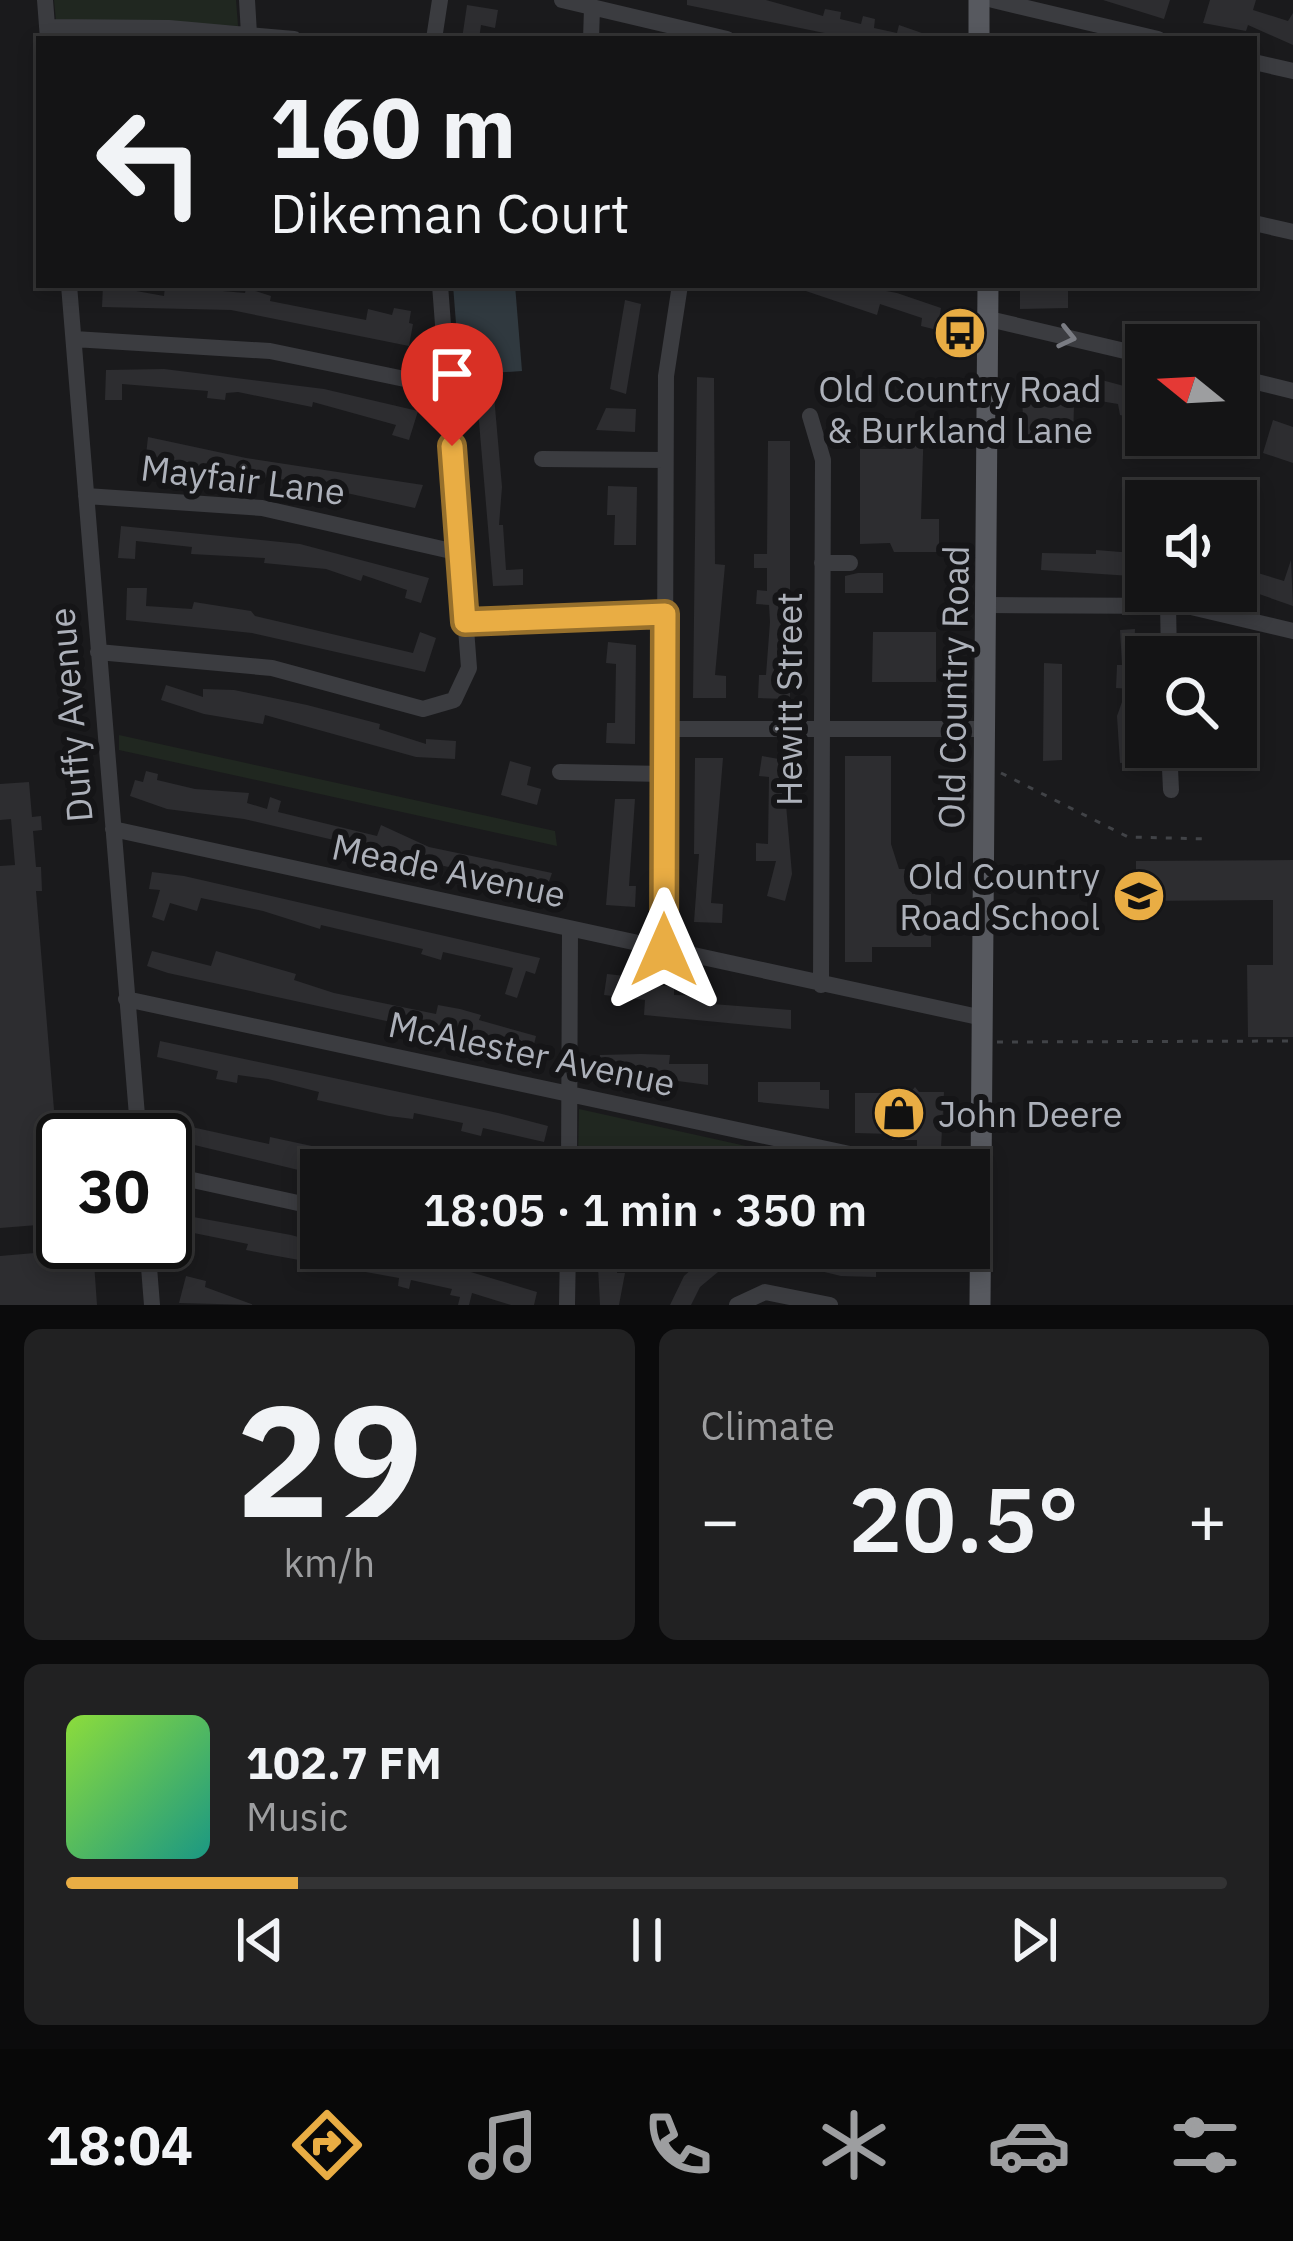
<!DOCTYPE html>
<html lang="en">
<head>
<meta charset="utf-8">
<style>
  :root { --surface:#141415; --page:#212122; --text:#f1f3f6; --muted:#9d9ea0; --line:#333334; --accent:#e9ad44 }
  body { margin:0; font-family:"IBM Plex Sans",sans-serif; background:var(--page); color:var(--text); height:100vh; display:flex; flex-direction:column; font-size:45px; white-space:nowrap }
  * { box-sizing:border-box; margin:0 }
  p { font-size:39px; color:var(--muted) }
  .icon { flex:none; width:66px; height:66px; fill:none; stroke:currentColor; stroke-width:2; stroke-linecap:round; stroke-linejoin:round }
  .map { position:relative; height:1305px; overflow:hidden }
  .drawer { display:flex; flex-direction:column; gap:24px; padding:24px; background:#0b0b0c; flex:1 }
  .drawer>* { flex:none }
  .banner { position:absolute; left:36px; top:36px; width:1221px; height:252px; border-radius:0px; box-shadow:0 6px 18px #0003,0 0 0 3px var(--line); background:#141415; color:var(--text); overflow:hidden }
  .needle { width:78px; rotate:288deg }
  .controls { position:absolute; left:1125px; top:324px; display:grid; gap:24px }
  .controls a { display:grid; place-items:center; width:132px; height:132px; border-radius:0px; background:var(--surface); box-shadow:0 6px 18px #0003,0 0 0 3px var(--line); font-size:60px }
  .speed { position:absolute; left:36px; top:1113px; display:flex; gap:24px; font-size:60px; font-weight:700; text-align:center }
  .speed>* { display:grid; place-content:center; width:156px; height:156px; border-radius:50%; background:var(--surface); box-shadow:0 6px 18px #0003,0 0 0 3px var(--line); line-height:1 }
  .speed .limit { border:6px solid #111; border-radius:18px; background:#fff; color:#111 }
  .pin { position:absolute; display:grid; place-items:center; width:102px; height:102px; color:#fff; margin:-123px -51px; border-radius:50% 50% 50% 0; rotate:-45deg; box-shadow:0 0 12px #0007 }
  .pin .icon { rotate:45deg }
  .me { position:absolute; width:132px; margin:-66px; rotate:0deg; stroke-linejoin:round; filter:drop-shadow(0 0 9px #0008) }
  .turn { display:flex; align-items:center; gap:42px; height:252px; padding:0 36px; font-size:54px }
  .turn .icon { width:156px; height:156px; stroke-width:2.5 }
  .turn b { display:block; font-size:84px; line-height:102px }
  .big { font-size:90px; font-weight:600; line-height:1.1 }
  .drawer .tile { flex:1; display:flex; flex-direction:column; justify-content:center; gap:18px; min-width:0; padding:0 42px; border-radius:18px; background:var(--page) }
  .drawer .dial { align-items:center; gap:0 }
  .dial b { font-size:156px; line-height:1 }
  .song { display:flex; align-items:center; gap:36px }
  .cover { width:144px; height:144px; border-radius:18px; background:linear-gradient(135deg,hsl(90 70% 55%),hsl(170 70% 35%)) }
  .played { height:12px; border-radius:6px; background:linear-gradient(90deg,var(--accent) 20%,var(--line) 20%) }
  .keys { display:flex; justify-content:space-around; direction:ltr }
  .heat { display:flex; justify-content:space-between; align-items:center; font-size:66px; direction:ltr }
  .drawer .tiles { flex:1; display:grid; gap:24px; grid-template-columns:1fr 1fr }
  .tile:last-child { grid-column:span 2 }
  .trip { position:absolute; left:300px; top:1149px; width:690px; height:120px; border-radius:0px; background:var(--surface); box-shadow:0 6px 18px #0003,0 0 0 3px var(--line); font-weight:600; line-height:120px; text-align:center }
  .tabs { display:flex; height:192px; justify-content:space-around; align-items:center; background:#080808; color:var(--muted) }
  .tabs .icon { width:84px; height:84px }
  .tabs .active { color:var(--accent) }
  .tabs b { font-size:54px; color:var(--text) }
  .map>svg:first-child { display:block }
  .green { fill:#202720 }
  .water { fill:#30393f }
  .building { fill:#2d2d30 }
  .lines { fill:none; stroke-linecap:round; stroke-linejoin:round }
  .path { stroke:#414347; stroke-width:3; stroke-dasharray:6 9; stroke-linecap:butt }
  .minor { stroke:#3b3c40; stroke-width:16 }
  .major { stroke:#57595f; stroke-width:21 }
  .oneway { stroke:#7a7c83 }
  .route-casing { stroke:#97702c; stroke-width:30 }
  .route { stroke:#e9ad44; stroke-width:21 }
  .labels { text-anchor:middle; dominant-baseline:central; stroke-width:12; stroke-linejoin:round; paint-order:stroke }
  .poi-label { font-size:36px; fill:#adb1ba; stroke:#151517 }
  .street-label { font-size:36px; fill:#adb1ba; stroke:#151517 }
</style>
</head>
<body>
<div class="map">
<svg width="1293" height="1305" viewBox="0 0 1293 1305">
  <rect width="100%" height="100%" fill="#1a1a1c"/>
  <path class="green" d="M54,0H236L238,26L56,21Z
    M119,735L555,831L557,846L119,750Z
    M579,1109L831,1165L822,1170H585L578,1156Z"/>
  <path class="water" d="M453,285H515L522,371L460,375Z"/>
  <path class="building" d="M687,0H766L823,16L825,9L841,12L840,19L861,24L863,16L875,19L874,28L897,33L899,25L939,39H854L687,5Z
    M1103,0H1170L1164,19Z
    M1210,0H1256L1253,10L1288,21L1293,13V45L1248,25L1246,31L1203,23Z
    M467,5L498,10L495,28L481,25L479,39H462Z
    M103,285L164,296L165,286L245,293L246,288L271,296L270,301L366,320L368,309L392,315L394,308L411,311L409,323L413,324L409,346L231,310L102,307Z
    M788,285H854L897,293L941,308L937,330L921,326L922,318L880,304L877,315Z
    M1020,285H1068V308L1020,309Z
    M625,300L641,304L626,394L610,389Z
    M164,369L324,389L418,411L409,440L392,435L396,425L313,402L312,407L238,392L226,393L225,400L207,398L208,391L122,384V400H105L106,370Z
    M492,373L502,487L499,525H503L506,570L523,569V585L493,586L475,375Z
    M697,377L714,378L715,564L725,565L715,675L726,676V698H693Z
    M1098,379L1146,392V433L1126,428L1128,417L1120,415L1118,404L1094,400Z
    M1022,392L1034,393V404H1074L1073,442L1024,448Z
    M606,408L636,409L635,432L596,430Z
    M1273,420L1293,427V463L1263,453Z
    M893,422H924L921,519H939V552H894L890,543L860,544V449H894Z
    M148,437L246,458L423,485L415,508L287,480L145,464Z
    M768,441H790V699L758,698L759,675H766L770,622L769,605L756,604L757,590L767,591V568H754V554H767Z
    M608,486L637,487L636,545H614L615,515H607Z
    M121,526L300,544L429,578L421,603L405,598L407,590L363,575L361,581L326,569L264,563L265,558L191,554L192,547L136,541L135,559L118,558Z
    M1096,550L1146,554V577L1041,570L1042,553L1096,554Z
    M1291,560L1293,606L1242,588L1248,570L1284,581Z
    M858,573H883V593H845V576Z
    M127,588H147L146,606L192,609L194,602L251,611L255,616L413,653L420,632L436,638L425,672L252,633L126,620Z
    M1135,629L1132,689L1116,688L1117,665H1122L1120,630Z
    M873,632H936V682H872Z
    M608,642L636,645L635,744L606,743L607,723H615L616,664L606,663Z
    M1044,663L1062,664V760L1043,761Z
    M166,685L203,697V689L234,690L307,705L380,724L379,729L426,744V739L456,741L455,759L416,757L265,715L263,724L204,714L161,700Z
    M1122,702L1136,704L1132,740L1138,762L1120,763L1117,716Z
    M762,756L790,761L785,793L792,874L785,901L767,896L776,861H756V843L768,844L769,777L759,776Z
    M845,756H891V844L899,869H912V894H931V947H872V962H845Z
    M695,758H723L711,903L723,904L722,923L694,922L699,854H694Z
    M510,761L531,767L527,785L541,789L537,805L501,795Z
    M146,771L158,774L157,780L195,789L249,793L247,803L267,809L270,797L281,801L278,812L377,836L381,825L429,847L552,873L546,890L244,819L167,809L130,796L135,780L143,782Z
    M29,782L32,817L41,816L42,830L33,831L36,867H41L42,891H36L55,1122L80,1120L81,1140H63V1223L0,1228V866L15,865L11,819L0,820V784Z
    M615,799H635L629,886H636L635,907L606,905Z
    M1293,860V1037H1248L1247,965H1273V900L1136,901V861Z
    M152,872L184,876L540,958L535,974L526,971L517,998L505,994L513,968L443,952L441,960L421,954L423,949L321,925L320,929L263,911L201,898L197,911L170,903L164,921L152,917L160,890L149,889Z
    M152,951L211,966L216,951L296,974L294,980L334,993L436,1014L438,1005L460,1009L481,1015L479,1020L536,1036L532,1053L168,973L147,966Z
    M607,974L635,977L634,985L674,986V995L712,996V1004L791,1010V1029L644,1015L645,1000L604,995Z
    M160,1041L498,1113L548,1126L544,1142L483,1128L481,1136L461,1131L463,1123L414,1113L413,1119L389,1116L317,1100L319,1092L268,1079L238,1075L237,1083L216,1079L218,1071L157,1057Z
    M641,1054L670,1055L669,1064H708V1085L640,1076V1069L600,1068V1055Z
    M758,1082H820V1090H829V1109L758,1102Z
    M915,1087L919,1092H944L941,1148L932,1152L917,1147V1140H892V1134L855,1133V1093H910Z
    M169,1122L269,1144L270,1137L321,1148L319,1156L362,1165V1170L315,1174L186,1143L165,1145Z
    M177,1214L291,1235L320,1243L319,1248L464,1270L537,1292L534,1305H511L472,1293L469,1305H458L460,1297L450,1295L452,1289L411,1280L409,1289L398,1286L399,1278L266,1254L246,1250L248,1244L174,1229Z
    M93,1248L97,1305H0V1256Z
    M597,1248H617V1273H625L619,1305H600Z
    M729,1248H811L848,1256V1249H864V1256H876V1277L841,1276L762,1257L731,1263Z
    M712,1251L724,1267L700,1287L691,1305H670L684,1276Z
    M186,1276L206,1281L205,1287L254,1305L179,1303Z"/>
  <g class="lines">
    <path class="path" d="M1001,773L1128,837L1208,839
      M997,1042L1293,1041"/>
    <path class="minor" d="M45,0L48,39
      M247,0L249,34
      M562,0L727,39
      M993,0L1158,39
      M47,27L169,28L294,39
      M434,39L440,0
      M591,39L592,8
      M1254,62L1293,71
      M1254,223L1293,232
      M69,285L139,1140
      M989,319L1146,356
      M74,339L270,351L448,388
      M1236,377L1293,391
      M810,416L823,460L821,985
      M542,459L665,460
      M86,496L262,508L460,553
      M822,563H850
      M987,605L1187,606L1293,631
      M1168,605L1169,657
      M465,622L665,615
      M98,652L272,668L423,709L454,700L469,668L440,285
      M665,729H983
      M1169,747L1171,790
      M560,772L665,774
      M113,829L983,1018
      M664,950L666,376L680,285
      M126,999L924,1170
      M569,1170L570,930
      M165,1174L321,1208
      M147,1242L152,1305
      M501,1248L568,1263
      M567,1305L568,1248
      M737,1305L765,1292L830,1305"/>
    <path class="major" d="M979,0V39
      M980,1305L988,285"/>
  </g>
  <defs><path id="oneway-chevron" d="M-2-3.5L2.5 0L-2 3.5" fill="none" stroke-width="1.6" stroke-linecap="round" stroke-linejoin="round" transform="scale(3)"/></defs>
  <use class="oneway" href="#oneway-chevron" transform="translate(1067 337) rotate(13)"/>
  <g class="lines">
    <g class="route-casing">
      <path id="route" d="M452,446L465,622L665,614L664,950"/>
    </g>
    <use href="#route" class="route"/>
  </g>
  <defs>
    <g id="bus-disc" transform="scale(2.7)"><circle r="9.5" fill="#e9ad44" stroke="#151517"/><path d="M-5-6H5V4H4V6H2V4H-2V6H-4V4H-5ZM-3.5-4V0h7V-4ZM-3.5 1.2v1.5H-2V1.2ZM2 1.2v1.5H3.5V1.2Z" fill="#111"/></g>
    <g id="school-disc" transform="scale(2.7)"><circle r="9.5" fill="#e9ad44" stroke="#151517"/><path d="M0-5L7-2L0 1L-7-2ZM-4 1L0 2.5L4 1V4Q0 6-4 4Z" fill="#111"/></g>
    <g id="shop-disc" transform="scale(2.7)"><circle r="9.5" fill="#e9ad44" stroke="#151517"/><path d="M-5-2.5h2.3a2.7 3.5 0 0 1 5.4 0H5L5.5 6h-11ZM-1.5-2.5h3a1.5 2.3 0 0 0-3 0Z" fill="#111"/></g>
  </defs>
  <g fill-rule="evenodd">
    <use href="#bus-disc" x="960" y="333"/>
    <use href="#school-disc" x="1139" y="896"/>
    <use href="#shop-disc" x="899" y="1113"/>
  </g>
  <g class="labels">
    <g class="poi-label">
      <text x="960" y="388">Old Country Road<tspan x="960" dy="41">&amp; Burkland Lane</tspan></text>
      <text x="1100" y="875" text-anchor="end">Old Country<tspan x="1100" dy="41">Road School</tspan></text>
      <text x="938" y="1113" text-anchor="start">John Deere</text>
    </g>
    <g class="street-label">
      <text transform="translate(243 479) rotate(7)">Mayfair Lane</text>
      <text transform="translate(953 687) rotate(-89)">Old Country Road</text>
      <text transform="translate(788 699) rotate(-90)">Hewitt Street</text>
      <text transform="translate(70 715) rotate(-95)">Duffy Avenue</text>
      <text transform="translate(449 870) rotate(12)">Meade Avenue</text>
      <text transform="translate(532 1053) rotate(12)">McAlester Avenue</text>
    </g>
  </g>
</svg>
<div class="controls">
<a><svg class="needle" viewBox="-14 -14 28 28"><path d="M0-13l5 13h-10z" fill="#e53935"/><path d="M0 13l5-13h-10z" fill="#9d9ea0"/></svg></a>
<a><svg class="icon" aria-label="sound" viewBox="0 0 24 24"><path d="M4 9h4l5-4v14l-5-4H4zM17 9q2 3 0 6"/></svg></a>
<a><svg class="icon" aria-label="search" viewBox="0 0 24 24"><circle cx="10" cy="10" r="6"/><path d="M15 15l6 6"/></svg></a>
</div>
<div class="speed"><div class="limit">30</div></div>
<div class="pin" style="left:452px;top:446px;background:#d93025"><svg class="icon" aria-label="arrive" viewBox="0 0 24 24"><path d="M6 21V4h12l-3 4 3 4H6"/></svg></div>
<svg class="me" style="left:664px;top:950px" viewBox="-20 -20 40 40"><path d="M0-17L14 15 0 8-14 15z" fill="#e9ad44" stroke="#fff" stroke-width="4"/></svg>
<div class="trip">18:05 · 1 min · 350 m</div>
<div class="banner">
<div class="turn"><svg class="icon" aria-label="left" viewBox="0 0 24 24"><path d="M17 20v-9H6M10 6l-5 5 5 5"/></svg><div><b>160 m</b>Dikeman Court</div></div>
</div>
</div>
<section class="drawer">
<div class="tiles">
<div class="tile dial"><b>29</b><p>km/h</p></div>
<div class="tile"><p>Climate</p>
<div class="heat"><a>−</a><b class="big">20.5°</b><a>+</a></div>
</div>
<div class="tile">
<div class="song"><i class="cover"></i><div><b>102.7 FM</b><p>Music</p></div></div>
<div class="played"></div>
<div class="keys"><svg class="icon" aria-label="previous" viewBox="0 0 24 24"><path d="M18 5L8 12l10 7zM5 5v14"/></svg><svg class="icon" aria-label="pause" viewBox="0 0 24 24"><path d="M8 5v14M16 5v14"/></svg><svg class="icon" aria-label="next" viewBox="0 0 24 24"><path d="M6 5l10 7-10 7zM19 5v14"/></svg></div>
</div>
</div>
</section>
<nav class="tabs">
<b>18:04</b>
<svg class="icon active" aria-label="directions" viewBox="0 0 24 24"><path d="M12 3l9 9-9 9-9-9zM9 14v-3h6M13 9l2 2-2 2"/></svg>
<svg class="icon" aria-label="music" viewBox="0 0 24 24"><path d="M9 18V5l10-2v13"/><circle cx="6" cy="18" r="3"/><circle cx="16" cy="16" r="3"/></svg>
<svg class="icon" aria-label="phone" viewBox="0 0 24 24"><path d="M5 4h4l2 5-3 2q2 4 5 5l2-3 5 2v4C11 20 4 13 5 4z"/></svg>
<svg class="icon" aria-label="climate" viewBox="0 0 24 24"><path d="M12 3v18M4 7l16 10M4 17L20 7"/></svg>
<svg class="icon" aria-label="car" viewBox="0 0 24 24"><path d="M5 17H2v-5l4-1 3-4h7l3 4 3 1v5h-3M9 17h6M6 11h13"/><circle cx="7" cy="17" r="2"/><circle cx="17" cy="17" r="2"/></svg>
<svg class="icon" aria-label="filters" viewBox="0 0 24 24"><path d="M4 7h16M4 17h16"/><circle cx="9" cy="7" r="2"/><circle cx="15" cy="17" r="2"/></svg>
</nav>
</body>
</html>
